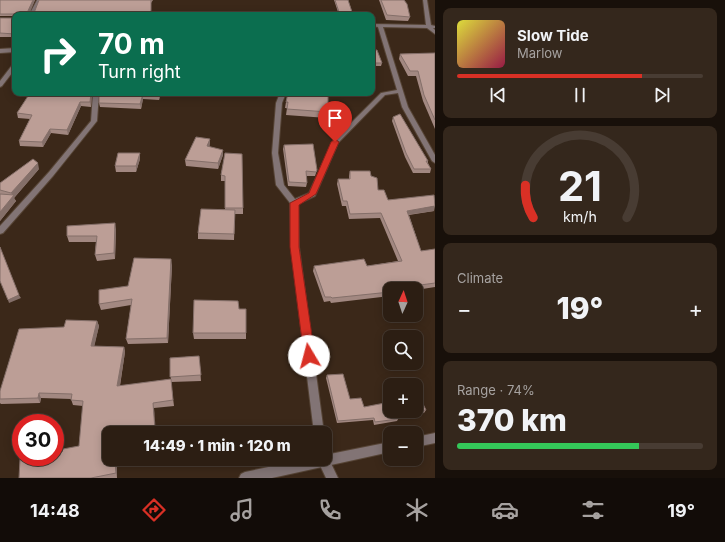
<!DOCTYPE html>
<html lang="en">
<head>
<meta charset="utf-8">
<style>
  :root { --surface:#2c1e13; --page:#34271c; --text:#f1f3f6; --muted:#a6a2a0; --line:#483c33; --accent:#d93025 }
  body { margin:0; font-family:Inter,sans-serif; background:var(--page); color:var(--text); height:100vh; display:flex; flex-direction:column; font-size:15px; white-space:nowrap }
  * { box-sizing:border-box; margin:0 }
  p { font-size:13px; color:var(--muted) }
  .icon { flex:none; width:22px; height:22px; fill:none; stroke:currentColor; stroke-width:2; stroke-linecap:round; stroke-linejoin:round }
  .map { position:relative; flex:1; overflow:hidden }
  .side { display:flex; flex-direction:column; gap:8px; padding:8px; background:#18100a; width:290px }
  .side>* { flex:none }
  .top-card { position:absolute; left:12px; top:12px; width:363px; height:84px; border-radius:8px; box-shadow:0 2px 10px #0003,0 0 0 1px var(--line); background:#0b6e4f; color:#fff; overflow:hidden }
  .needle { width:26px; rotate:3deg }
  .controls { position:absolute; left:383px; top:282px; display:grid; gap:8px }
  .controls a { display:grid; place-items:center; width:40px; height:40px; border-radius:8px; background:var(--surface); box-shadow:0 2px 10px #0003,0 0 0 1px var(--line); font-size:20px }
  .speed { position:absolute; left:12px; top:414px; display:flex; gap:8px; font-size:20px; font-weight:700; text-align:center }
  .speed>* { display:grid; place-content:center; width:52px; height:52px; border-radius:50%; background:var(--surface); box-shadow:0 2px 10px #0003,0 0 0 1px var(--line); line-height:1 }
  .speed .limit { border:6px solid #d22; background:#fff; color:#111 }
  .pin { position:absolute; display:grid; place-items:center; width:34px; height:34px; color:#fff; margin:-41px -17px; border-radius:50% 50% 50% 0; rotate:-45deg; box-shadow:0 0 4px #0007 }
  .pin .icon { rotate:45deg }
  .me { position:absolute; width:44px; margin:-22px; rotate:352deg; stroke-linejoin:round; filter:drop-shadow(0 0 3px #0008) }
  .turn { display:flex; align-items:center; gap:14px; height:84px; padding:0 20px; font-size:18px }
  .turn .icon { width:52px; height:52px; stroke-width:2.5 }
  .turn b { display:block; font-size:28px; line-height:34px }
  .big { font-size:30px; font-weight:800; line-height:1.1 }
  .side .widget { flex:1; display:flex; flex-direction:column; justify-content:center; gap:6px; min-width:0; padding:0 14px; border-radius:8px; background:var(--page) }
  .side .dial { align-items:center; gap:0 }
  .dial svg { height:104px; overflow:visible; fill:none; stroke:var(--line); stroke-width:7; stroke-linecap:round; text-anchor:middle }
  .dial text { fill:var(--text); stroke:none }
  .song { display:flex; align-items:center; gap:12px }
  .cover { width:48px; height:48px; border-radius:6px; background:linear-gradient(135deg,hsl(60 70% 55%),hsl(340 70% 35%)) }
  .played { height:4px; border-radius:2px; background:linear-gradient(90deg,var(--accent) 75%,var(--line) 75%) }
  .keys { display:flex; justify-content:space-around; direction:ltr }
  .heat { display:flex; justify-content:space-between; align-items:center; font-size:22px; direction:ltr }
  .charge { height:6px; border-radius:3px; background:linear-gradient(90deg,#34c759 74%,var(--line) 0) }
  .trip { position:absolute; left:102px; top:426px; width:230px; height:40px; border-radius:8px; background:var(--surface); box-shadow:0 2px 10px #0003,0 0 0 1px var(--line); font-weight:800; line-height:40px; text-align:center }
  .menu { display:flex; height:64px; justify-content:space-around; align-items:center; background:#120c08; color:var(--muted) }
  .menu .icon { width:28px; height:28px }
  .menu .active { color:var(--accent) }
  .menu b { font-size:18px; color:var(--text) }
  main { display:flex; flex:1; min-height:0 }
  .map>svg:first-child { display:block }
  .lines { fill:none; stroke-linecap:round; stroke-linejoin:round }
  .minor-casing { stroke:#564435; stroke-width:2 }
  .tertiary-casing { stroke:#564435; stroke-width:2 }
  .minor { fill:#827475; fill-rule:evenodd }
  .tertiary { fill:#827475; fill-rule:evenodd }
  .wall { fill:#a28881 }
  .shaded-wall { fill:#846f69 }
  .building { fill:#bc9e96; stroke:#846f69 }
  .route { fill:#d93025; stroke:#8d1f18 }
</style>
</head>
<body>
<main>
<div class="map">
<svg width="435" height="478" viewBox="0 0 435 478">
  <rect width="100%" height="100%" fill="#3b2819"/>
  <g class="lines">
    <g class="minor-casing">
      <path id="minor" d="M37,0H41L33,15H29Z
        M423,0H427L431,25L435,26V28H433L435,30V34L427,28L383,27L408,107L435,155V163L432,161L402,107L398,93L385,95L338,143L315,196L298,204L299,247L324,433H314L291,247L290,203L276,185L272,153L276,103L280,93H286L282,103L278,153L284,185L295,199L309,193L333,141L381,93L397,90L378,27L372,26V24L426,25Z
        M15,48V52L0,53V49Z
        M15,63V69L2,86L0,87V81L13,64Z
        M93,93H99L97,121L53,176L3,233L0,234V226L49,172L91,121Z
        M325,454L327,455L338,478H326L317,459H325Z"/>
    </g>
    <g class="tertiary-casing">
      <path id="tertiary" d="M435,433V443L416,447V437Z
        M390,442V452L272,478H239L241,474L245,472L307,459H325V455Z"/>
    </g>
    <use href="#minor" class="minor"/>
    <use href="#tertiary" class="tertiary"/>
  </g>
  <path class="wall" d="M0,0H35L29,13H34L39,0H153L151,3V15H15V16H0Z
    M334,0H348L353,15H339Z
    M379,0H404L410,17L408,21L386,20Z
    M15,17V37H0V18H14Z
    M372,50L382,63L381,66H372Z
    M435,53V129L423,101L416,76H408L399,59L400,54Z
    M92,93L91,107L81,106L68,135L51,133L43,147L20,146L19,141L30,119L18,118L17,113Z
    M99,93H161L159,100L143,99L141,109L100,107L99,103Z
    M286,102L328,112L327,118L286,115L287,108H285Z
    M393,117L428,161V163L431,169L430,173H413L405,157L392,121Z
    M210,144L209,147L223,155L218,169L186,166L185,160Z
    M284,145L317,170L315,176H306L307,183L306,187L288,186L283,149Z
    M225,153L243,208V214H235L234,240L198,239V233L225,209V181H221V175Z
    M140,159L136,172H116L115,166Z
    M39,169L14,198L16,201L0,221V183Z
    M350,171L371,176L378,190L388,200L434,211L409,215L421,251L435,249V287L416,290V289H390V296L331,303L330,301L324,302L313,271L314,266H367L398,261L380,218L349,219L346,206H342L337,184L338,179H349V176Z
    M116,229L115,259L97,261L95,255L96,242H69L67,236Z
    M172,265L168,343L128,344L126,339L131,305L101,310L99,304L128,286Z
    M239,309L246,333V339H194L193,333Z
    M97,321L99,326L94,346L124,347L125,352L120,386L171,379L170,358L199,356L201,381L171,382L174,406L154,408L109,459H164L117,467V478H19L62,452L79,446L83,406L73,405L71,399L41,398L40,403L1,404L0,403V391L64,327Z
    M327,375L350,399L364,407L426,410L424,413L398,417V419L397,421L374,425L373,420L337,423L326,378Z"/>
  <path class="shaded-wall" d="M33,0H35L29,15L27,13Z
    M91,93H92L91,107L90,102Z
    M159,93H161L159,100Z
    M143,94V99L141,109L140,104Z
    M80,102L81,106L68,135L67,130Z
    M50,129L51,133L43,147L42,142Z
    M210,139V144L207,152V146Z
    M223,150V155L218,169V163Z
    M140,153V159L136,172V166Z
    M38,163L39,169L14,198L16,201L0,221V212L13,196L11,193Z
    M435,206L434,211L406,215L407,211Z
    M115,223L116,229L115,259L114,253Z
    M171,259L172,265L168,343L167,338Z
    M19,295L21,298L9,303L8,300Z
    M97,321L99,326L93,352L91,346Z
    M124,347L125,352L119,391L117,386Z
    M39,393L41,398L40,403L38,398Z
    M153,403L154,408L156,433Z
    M115,462L117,467V478L116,473Z"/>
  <path class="building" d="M0,0H33L27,13H34L39,0H151V10L150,15H100V14L83,15H16L14,14H0Z
    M335,0H348L353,15H340Z
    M381,0H404L407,4L410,17L387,15Z
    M15,17V34L0,33V18H14Z
    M372,50H377L382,63H372Z
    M435,53V120L424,95L418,71H410L400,54Z
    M30,93H91L90,102H80L67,130L50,129L42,142L19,141L32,115L17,113Z
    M99,93H159V95L143,94L140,104L99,103Z
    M288,93H328V112L287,109L288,102H286Z
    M400,114L428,161H426L431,169H414L406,153L393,117Z
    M196,137L210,139L207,146L223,150L218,163L185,160Z
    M313,144L317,170L316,172L306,171L307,183L289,182L284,145Z
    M118,153H140L136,166H115Z
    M225,153L242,154L243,208H225V176L221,175Z
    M33,159L38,163L11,193L0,190V183Z
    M350,171H370L371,176L377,178L378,190H384L388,200L434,195L435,206L407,211L421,251L435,249V283L413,286L414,289H390V292L332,298L331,297H325L314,266L364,259L367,266L402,261L381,213L350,214L347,201H343L338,179H350Z
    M0,194L14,195L0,212Z
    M201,209L235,210L234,234L198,233Z
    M115,223L114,253L95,255L97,236H67V226Z
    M0,247L19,295L8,300L0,281Z
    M134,258L171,259L167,338L126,339L132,299L99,304V290L128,286Z
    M194,300L238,301L239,309H246V333H193Z
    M66,320L97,321L91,346L124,347L117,386L171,379L173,400L153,403L155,430L174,427L175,433H109V459H133L115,462L116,473L91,478H19L20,459L30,457H55V453L62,452L63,449L79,446L83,401L71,400L72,394L39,393L38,398L0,399V391L19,329L64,327Z
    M199,356L201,375L170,377V358Z
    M343,374L350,399L361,398L364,407L390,402V411H416V397L419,396L426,410L397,414L398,419L375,422L374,418L338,421L327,375Z"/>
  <path class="route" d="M335,139L339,142L316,194L299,205V247L315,356L313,359L309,360L305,359L304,356L290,247V203L309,193L331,142Z"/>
</svg>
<div class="controls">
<a><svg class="needle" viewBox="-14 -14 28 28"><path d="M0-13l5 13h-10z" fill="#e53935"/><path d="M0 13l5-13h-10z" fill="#a6a2a0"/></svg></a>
<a><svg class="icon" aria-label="search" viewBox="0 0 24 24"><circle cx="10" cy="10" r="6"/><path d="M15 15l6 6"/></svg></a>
<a>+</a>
<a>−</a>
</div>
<div class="speed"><div class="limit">30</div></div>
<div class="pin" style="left:335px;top:142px;background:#d93025"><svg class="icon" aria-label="arrive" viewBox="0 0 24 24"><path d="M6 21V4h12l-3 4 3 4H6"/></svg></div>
<svg class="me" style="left:309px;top:356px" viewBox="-20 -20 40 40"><circle r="19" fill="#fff"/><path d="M0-13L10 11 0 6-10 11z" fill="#d93025"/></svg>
<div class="trip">14:49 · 1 min · 120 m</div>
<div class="top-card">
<div class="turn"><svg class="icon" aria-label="right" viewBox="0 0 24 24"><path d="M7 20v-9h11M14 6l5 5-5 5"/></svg><div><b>70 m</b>Turn right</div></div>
</div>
</div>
<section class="side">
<div class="widget">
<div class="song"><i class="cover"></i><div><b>Slow Tide</b><p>Marlow</p></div></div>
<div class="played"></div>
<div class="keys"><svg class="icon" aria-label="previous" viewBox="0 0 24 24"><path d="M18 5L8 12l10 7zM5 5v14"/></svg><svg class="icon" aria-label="pause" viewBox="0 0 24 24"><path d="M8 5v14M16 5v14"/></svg><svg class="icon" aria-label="next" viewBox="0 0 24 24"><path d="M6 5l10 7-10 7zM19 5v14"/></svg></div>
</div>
<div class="widget dial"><svg viewBox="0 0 100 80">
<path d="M14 69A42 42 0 1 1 86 69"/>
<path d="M14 69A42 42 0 0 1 8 44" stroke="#d93025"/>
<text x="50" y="56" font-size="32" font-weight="700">21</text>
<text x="50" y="72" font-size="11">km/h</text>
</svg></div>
<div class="widget"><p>Climate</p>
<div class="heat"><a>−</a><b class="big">19°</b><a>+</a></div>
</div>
<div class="widget"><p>Range · 74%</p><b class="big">370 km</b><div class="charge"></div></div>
</section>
</main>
<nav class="menu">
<b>14:48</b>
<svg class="icon active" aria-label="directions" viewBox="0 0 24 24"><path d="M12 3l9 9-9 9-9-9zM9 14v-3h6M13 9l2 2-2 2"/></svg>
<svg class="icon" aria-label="music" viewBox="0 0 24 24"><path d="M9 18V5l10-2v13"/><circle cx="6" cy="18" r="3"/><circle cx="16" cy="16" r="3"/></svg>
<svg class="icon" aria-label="phone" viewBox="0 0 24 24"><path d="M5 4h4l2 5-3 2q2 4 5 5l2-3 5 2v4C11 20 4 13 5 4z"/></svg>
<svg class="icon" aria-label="climate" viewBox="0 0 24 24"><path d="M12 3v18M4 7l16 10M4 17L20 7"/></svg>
<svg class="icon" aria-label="car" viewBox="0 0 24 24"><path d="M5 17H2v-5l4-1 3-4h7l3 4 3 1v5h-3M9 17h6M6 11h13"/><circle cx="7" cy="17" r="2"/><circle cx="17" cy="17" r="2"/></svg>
<svg class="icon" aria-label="filters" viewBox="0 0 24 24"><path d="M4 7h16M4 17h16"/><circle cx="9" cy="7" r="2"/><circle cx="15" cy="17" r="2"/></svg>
<b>19°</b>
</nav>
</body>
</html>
